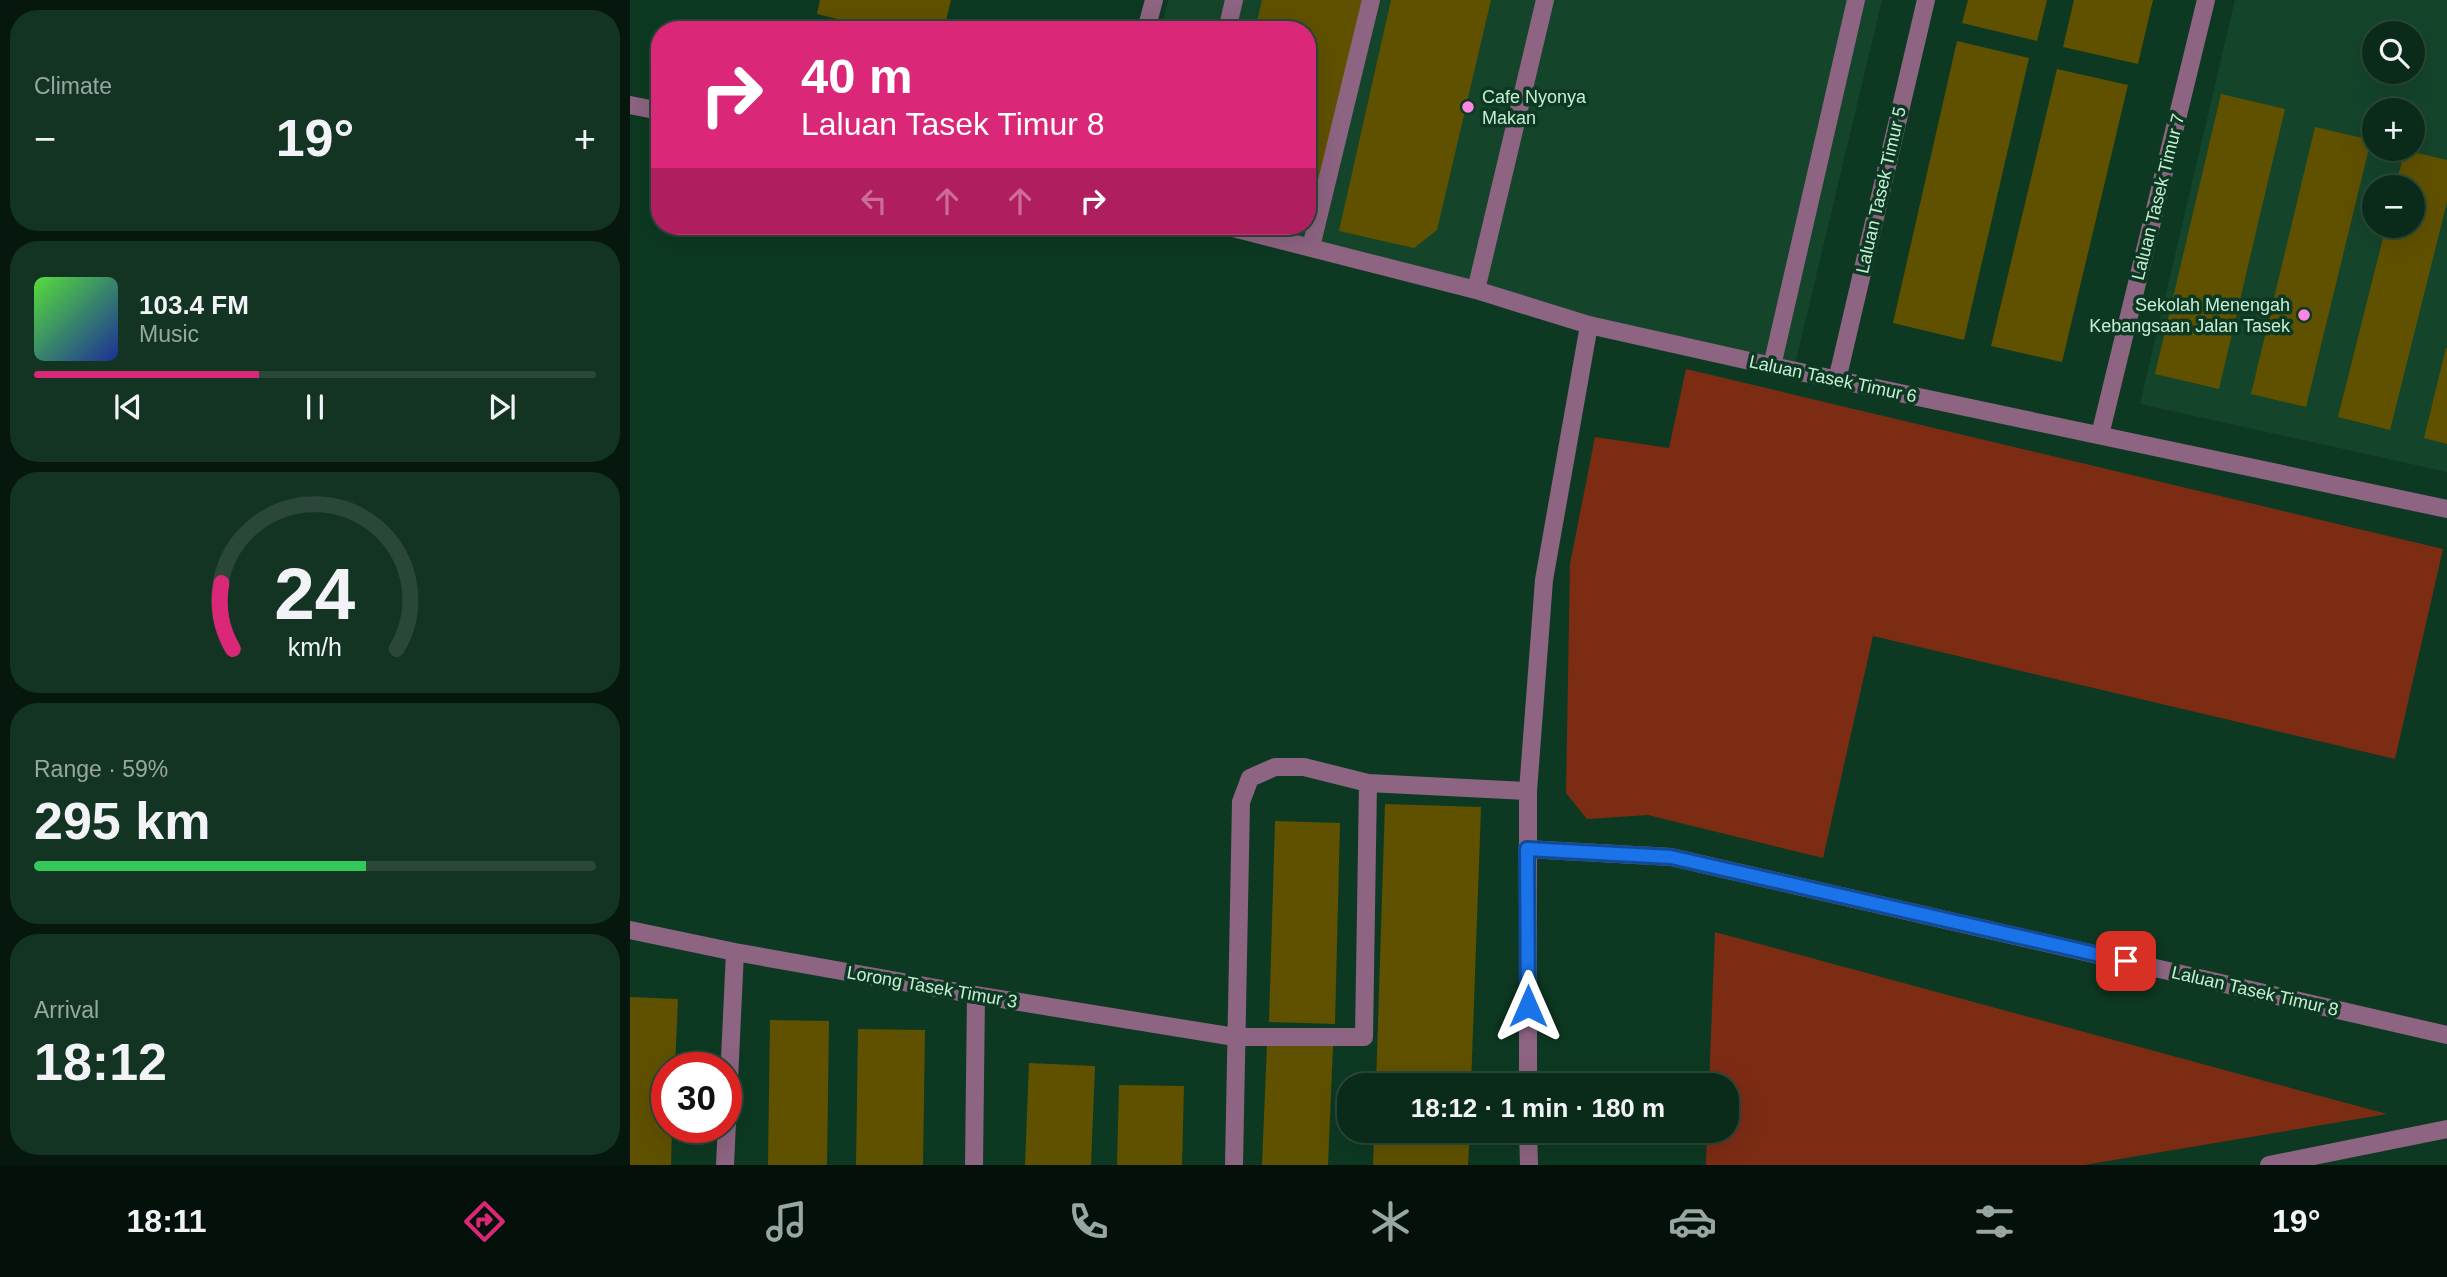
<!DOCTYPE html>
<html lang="en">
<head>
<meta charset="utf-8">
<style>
  :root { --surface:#0a2b1a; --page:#133323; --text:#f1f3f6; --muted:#99a7a2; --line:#2a4739; --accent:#db2777 }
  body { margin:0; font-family:Arial,sans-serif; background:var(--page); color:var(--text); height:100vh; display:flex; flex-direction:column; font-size:26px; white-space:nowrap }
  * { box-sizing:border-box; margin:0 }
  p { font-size:23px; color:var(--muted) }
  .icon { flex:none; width:38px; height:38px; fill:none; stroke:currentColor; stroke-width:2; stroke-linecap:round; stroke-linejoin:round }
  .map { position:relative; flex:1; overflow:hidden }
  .details { display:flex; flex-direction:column; gap:10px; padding:10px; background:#06180e; width:630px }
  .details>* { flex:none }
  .hud { position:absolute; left:21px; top:21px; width:665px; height:214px; border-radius:28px; box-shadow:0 7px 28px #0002,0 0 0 2px var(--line); background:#db2777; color:#fff; overflow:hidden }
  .tools { position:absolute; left:1732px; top:21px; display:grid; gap:14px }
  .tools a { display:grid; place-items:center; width:63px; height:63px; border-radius:50%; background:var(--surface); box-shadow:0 7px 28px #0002,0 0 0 2px var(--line); font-size:35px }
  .speed { position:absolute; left:21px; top:1052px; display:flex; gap:14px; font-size:35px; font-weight:700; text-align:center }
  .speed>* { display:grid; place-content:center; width:91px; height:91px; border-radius:50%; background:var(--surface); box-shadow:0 7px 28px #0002,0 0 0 2px var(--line); line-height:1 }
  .speed .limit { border:10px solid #d22; background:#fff; color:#111 }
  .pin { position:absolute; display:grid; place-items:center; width:60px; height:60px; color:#fff; margin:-30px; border-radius:14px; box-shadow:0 4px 10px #0006 }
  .me { position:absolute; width:77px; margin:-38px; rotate:0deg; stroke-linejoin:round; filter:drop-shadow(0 0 5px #0008) }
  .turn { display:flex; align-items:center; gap:24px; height:147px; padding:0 35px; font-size:32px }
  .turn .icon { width:91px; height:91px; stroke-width:2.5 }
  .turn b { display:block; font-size:49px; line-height:60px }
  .lanes { display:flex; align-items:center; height:66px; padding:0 35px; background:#0003; justify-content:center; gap:35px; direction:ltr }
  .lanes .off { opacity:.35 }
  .big { font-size:52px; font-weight:700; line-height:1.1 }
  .details .card { flex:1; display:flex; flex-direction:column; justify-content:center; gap:10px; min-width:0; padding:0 24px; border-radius:28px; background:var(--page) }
  .details .dial { align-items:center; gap:0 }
  .dial svg { height:182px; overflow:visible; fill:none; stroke:var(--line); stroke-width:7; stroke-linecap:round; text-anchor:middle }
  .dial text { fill:var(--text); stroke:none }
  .song { display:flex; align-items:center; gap:21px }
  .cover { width:84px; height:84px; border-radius:10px; background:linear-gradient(135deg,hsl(110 70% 55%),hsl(230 70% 35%)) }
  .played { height:7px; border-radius:4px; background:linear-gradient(90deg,var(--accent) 40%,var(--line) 40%) }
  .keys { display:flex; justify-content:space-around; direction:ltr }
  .heat { display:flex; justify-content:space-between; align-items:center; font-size:38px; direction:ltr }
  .charge { height:10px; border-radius:5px; background:linear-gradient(90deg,#34c759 59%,var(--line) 0) }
  .trip { position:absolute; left:707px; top:1073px; width:402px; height:70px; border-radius:28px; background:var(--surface); box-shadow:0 7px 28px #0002,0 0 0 2px var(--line); font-weight:700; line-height:70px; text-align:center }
  .tabs { display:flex; height:112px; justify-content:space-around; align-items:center; background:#04110a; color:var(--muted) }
  .tabs .icon { width:49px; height:49px }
  .tabs .active { color:var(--accent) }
  .tabs b { font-size:32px; color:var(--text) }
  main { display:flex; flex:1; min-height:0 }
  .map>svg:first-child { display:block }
  .built { fill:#14452b; fill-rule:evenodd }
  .green { fill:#7d2c14 }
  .building { fill:#605100 }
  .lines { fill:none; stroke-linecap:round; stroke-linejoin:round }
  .minor { stroke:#8d6482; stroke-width:18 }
  .route-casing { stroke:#114b97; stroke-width:18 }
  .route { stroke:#1a73e8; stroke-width:12 }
  .poi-dot { fill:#fd86e2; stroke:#0d3922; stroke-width:2.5 }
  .labels { text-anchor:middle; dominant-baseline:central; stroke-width:7; stroke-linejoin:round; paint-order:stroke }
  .poi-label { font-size:18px; fill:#c7eed5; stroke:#0d3922; text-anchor:start }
  .street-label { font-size:18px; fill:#c7eed5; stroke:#0d3922 }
</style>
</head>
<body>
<main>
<section class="details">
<div class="card"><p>Climate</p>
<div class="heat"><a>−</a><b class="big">19°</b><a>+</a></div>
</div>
<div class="card">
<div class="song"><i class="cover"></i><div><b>103.4 FM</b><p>Music</p></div></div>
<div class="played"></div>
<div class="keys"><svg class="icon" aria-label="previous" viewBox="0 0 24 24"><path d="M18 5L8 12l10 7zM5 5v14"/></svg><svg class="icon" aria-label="pause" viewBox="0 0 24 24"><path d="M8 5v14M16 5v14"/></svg><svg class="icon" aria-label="next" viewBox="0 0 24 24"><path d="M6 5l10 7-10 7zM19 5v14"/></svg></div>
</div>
<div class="card dial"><svg viewBox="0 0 100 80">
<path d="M14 69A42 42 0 1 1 86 69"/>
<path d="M14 69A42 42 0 0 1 9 40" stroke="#db2777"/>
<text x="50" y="56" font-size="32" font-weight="700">24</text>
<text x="50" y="72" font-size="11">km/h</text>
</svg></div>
<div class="card"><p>Range · 59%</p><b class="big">295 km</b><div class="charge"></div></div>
<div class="card"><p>Arrival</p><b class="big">18:12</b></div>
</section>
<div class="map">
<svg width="1817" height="1165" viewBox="0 0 1817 1165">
  <rect width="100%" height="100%" fill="#0d3922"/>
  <path class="built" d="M538,0H1252L1162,377L606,226H677V30H531Z
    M1605,0H1817V472L1510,404ZM1745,33H1783V72H1745ZM1745,110H1783V149H1745ZM1745,187H1783V226H1745Z"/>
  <path class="green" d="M1056,369L1813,549L1765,759L1243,636L1193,858L1018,815L957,819L936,793L940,564L965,437L1039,448Z
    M1085,932L1757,1114L1454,1165H1076L1077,1131L1097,1130V1085H1079Z"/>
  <path class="building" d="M190,0H321L314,30H252L187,14Z
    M632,0H732L680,218L677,217V30H625Z
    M761,0H861L807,230L784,248L709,231Z
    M1338,0H1417L1407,41L1332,23Z
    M1444,0H1523L1508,64L1433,47Z
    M1327,41L1399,58L1334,340L1263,323Z
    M1427,69L1498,85L1432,362L1361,346Z
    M1591,94L1655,109L1589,389L1525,374Z
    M1685,127L1741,140L1676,407L1621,394Z
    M1775,150L1817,160V202L1760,430L1708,417L1756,226H1783V187H1765Z
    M1816,348L1817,349V444L1794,438Z
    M755,804L851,807L841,1085H746Z
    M645,821L710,823L705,1024L639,1022Z
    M0,997L48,999L45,1068H37V1127H42L41,1165H0Z
    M140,1020L199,1021L197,1165H138Z
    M228,1029L295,1030L293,1165H226Z
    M637,1044L703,1046L698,1165H632Z
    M399,1063L465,1066L461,1165H395Z
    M489,1085L554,1086L552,1165H487Z
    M744,1130H840L838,1165H743Z"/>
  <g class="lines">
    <path class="minor" d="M366,28L372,30
      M516,30L524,0
      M597,30L604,0
      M0,105L30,111
      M595,226L846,290L959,325L1142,366L1817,509
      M681,247L741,0
      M846,290L915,0
      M1142,366L1226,0
      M1207,380L1296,0
      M1470,435L1576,0
      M897,849L1041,857L1817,1035
      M0,930L105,952L346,995L605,1037H734L738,783L898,791
      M898,1085V791L914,580L959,325
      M898,1130L899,1165
      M95,1165L105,952
      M344,1165L346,995
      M604,1165L611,802L620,778L645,767H674L738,783
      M1639,1165L1817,1129"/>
  </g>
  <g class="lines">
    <g class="route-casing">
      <path id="route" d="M898,1006L897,849L1041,857L1496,961"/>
    </g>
    <use href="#route" class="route"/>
  </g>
  <g class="poi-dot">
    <circle cx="838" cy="107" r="7"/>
    <circle cx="1674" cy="315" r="7"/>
  </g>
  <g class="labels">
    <g class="poi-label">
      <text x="852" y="97">Cafe Nyonya<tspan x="852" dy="21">Makan</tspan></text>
      <text x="1660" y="305" text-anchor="end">Sekolah Menengah<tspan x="1660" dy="21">Kebangsaan Jalan Tasek</tspan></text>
    </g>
    <g class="street-label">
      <text transform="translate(1251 190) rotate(-77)">Laluan Tasek Timur 5</text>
      <text transform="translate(1528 197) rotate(-76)">Laluan Tasek Timur 7</text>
      <text transform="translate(1203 379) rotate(12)">Laluan Tasek Timur 6</text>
      <text transform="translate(302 987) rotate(10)">Lorong Tasek Timur 3</text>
      <text transform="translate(1625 991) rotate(13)">Laluan Tasek Timur 8</text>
    </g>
  </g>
</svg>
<div class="tools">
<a><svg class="icon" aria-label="search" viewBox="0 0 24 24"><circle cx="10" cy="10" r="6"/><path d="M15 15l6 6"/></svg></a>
<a>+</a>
<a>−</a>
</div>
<div class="speed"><div class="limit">30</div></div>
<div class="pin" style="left:1496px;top:961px;background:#d93025"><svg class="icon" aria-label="arrive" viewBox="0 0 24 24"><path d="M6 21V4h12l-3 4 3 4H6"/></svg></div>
<svg class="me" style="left:898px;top:1006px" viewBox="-20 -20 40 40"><path d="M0-17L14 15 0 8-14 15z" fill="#1a73e8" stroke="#fff" stroke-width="4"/></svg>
<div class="trip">18:12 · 1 min · 180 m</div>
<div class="hud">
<div class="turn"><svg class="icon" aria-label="right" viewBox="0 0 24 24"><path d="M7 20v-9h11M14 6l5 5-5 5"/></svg><div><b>40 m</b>Laluan Tasek Timur 8</div></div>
<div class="lanes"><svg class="icon off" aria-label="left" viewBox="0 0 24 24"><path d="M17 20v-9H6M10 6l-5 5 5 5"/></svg><svg class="icon off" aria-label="ahead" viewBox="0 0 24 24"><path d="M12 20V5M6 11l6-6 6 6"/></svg><svg class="icon off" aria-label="ahead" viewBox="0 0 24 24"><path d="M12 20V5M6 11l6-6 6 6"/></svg><svg class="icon" aria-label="right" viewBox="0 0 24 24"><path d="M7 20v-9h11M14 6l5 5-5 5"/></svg></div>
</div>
</div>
</main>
<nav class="tabs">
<b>18:11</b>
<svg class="icon active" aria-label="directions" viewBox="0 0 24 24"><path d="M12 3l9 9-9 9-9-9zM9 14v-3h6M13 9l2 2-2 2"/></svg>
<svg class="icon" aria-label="music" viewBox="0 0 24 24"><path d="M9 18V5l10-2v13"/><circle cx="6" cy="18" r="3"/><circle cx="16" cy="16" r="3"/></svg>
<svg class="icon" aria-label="phone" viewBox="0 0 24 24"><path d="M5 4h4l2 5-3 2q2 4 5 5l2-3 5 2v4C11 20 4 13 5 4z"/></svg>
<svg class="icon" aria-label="climate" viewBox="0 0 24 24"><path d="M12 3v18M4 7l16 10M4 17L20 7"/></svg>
<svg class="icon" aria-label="car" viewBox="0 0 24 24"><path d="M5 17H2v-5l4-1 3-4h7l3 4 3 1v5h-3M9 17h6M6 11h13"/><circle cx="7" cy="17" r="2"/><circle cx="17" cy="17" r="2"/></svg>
<svg class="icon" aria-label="filters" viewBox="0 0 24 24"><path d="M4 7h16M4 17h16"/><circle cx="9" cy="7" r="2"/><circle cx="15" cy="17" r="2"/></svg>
<b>19°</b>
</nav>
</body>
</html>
